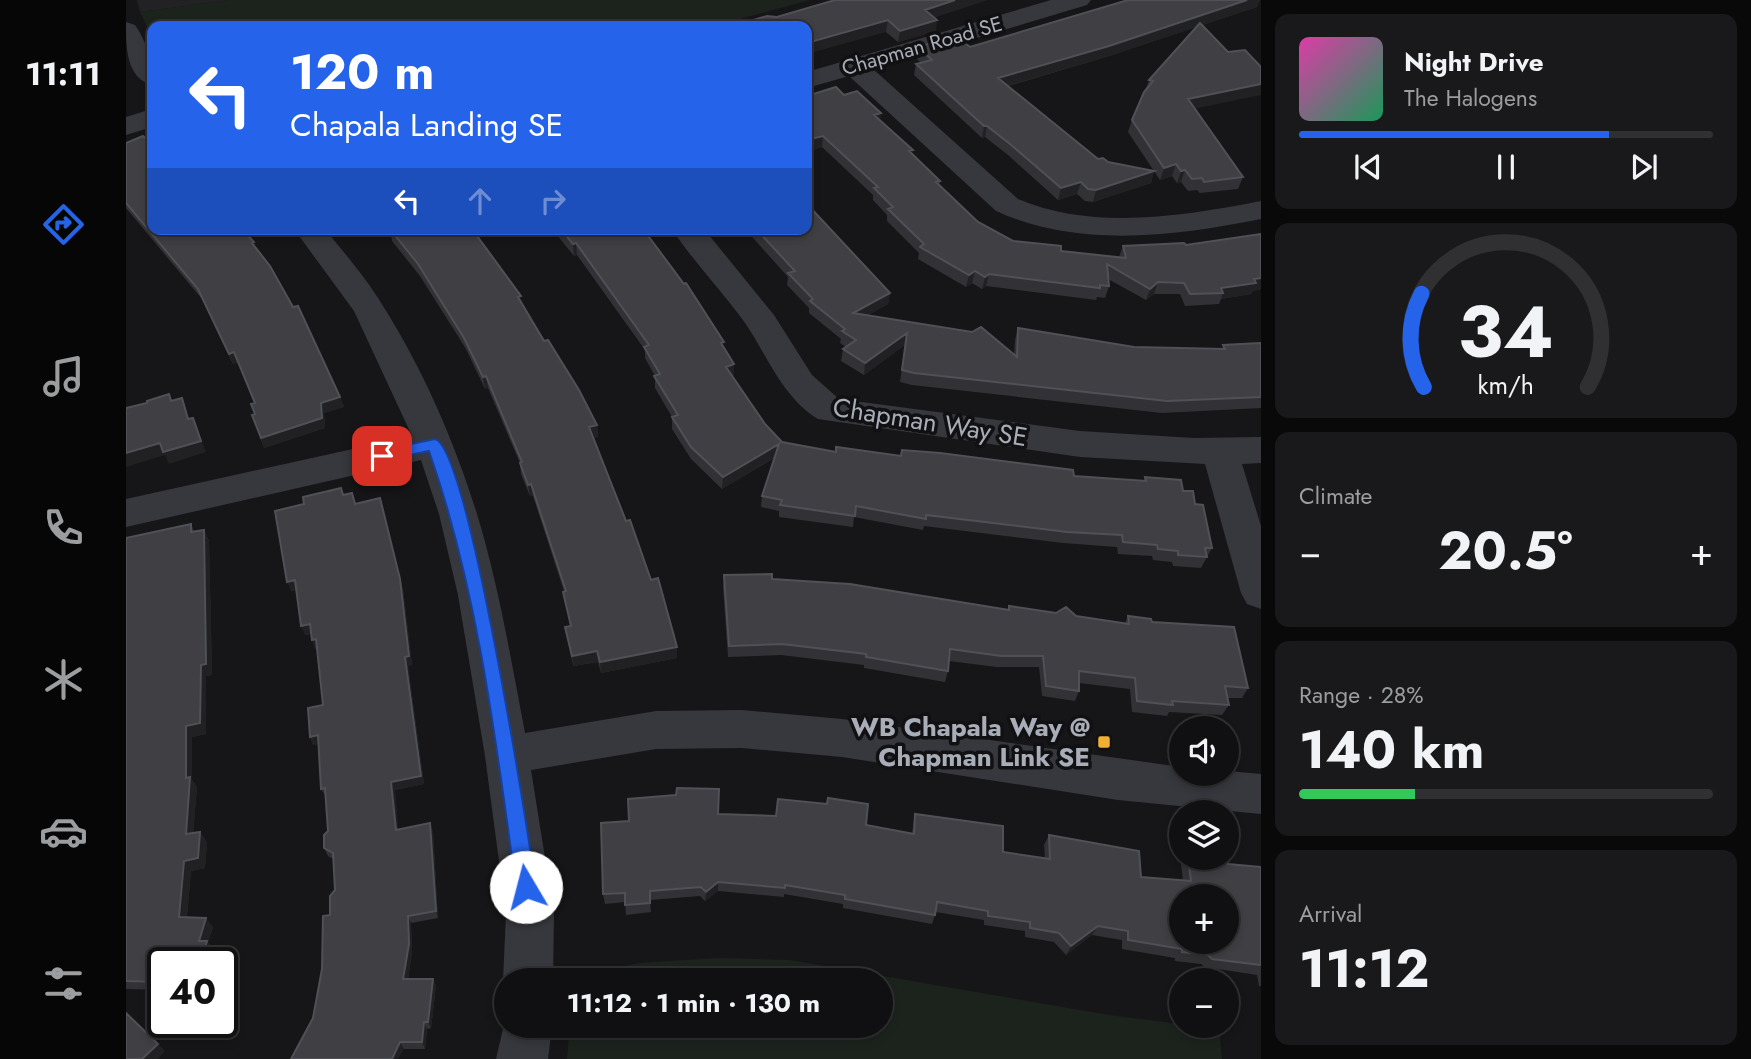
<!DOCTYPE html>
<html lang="en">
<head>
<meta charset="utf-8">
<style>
  :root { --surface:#101012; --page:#19191b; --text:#f1f3f6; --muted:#9c9d9f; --line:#303032; --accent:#2563eb }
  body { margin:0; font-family:Jost,sans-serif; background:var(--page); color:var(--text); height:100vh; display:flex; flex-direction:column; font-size:26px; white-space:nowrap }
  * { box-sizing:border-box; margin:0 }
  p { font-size:23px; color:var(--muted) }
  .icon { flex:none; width:38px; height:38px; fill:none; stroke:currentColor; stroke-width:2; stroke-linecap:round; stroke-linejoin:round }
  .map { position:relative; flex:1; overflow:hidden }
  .sheet { display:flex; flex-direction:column; gap:14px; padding:14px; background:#09090a; width:490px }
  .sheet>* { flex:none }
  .top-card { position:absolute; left:21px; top:21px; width:665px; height:214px; border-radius:14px; box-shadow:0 4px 10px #0003,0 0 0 2px var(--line); background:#2563eb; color:#fff; overflow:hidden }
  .fabs { position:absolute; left:1043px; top:716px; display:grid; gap:14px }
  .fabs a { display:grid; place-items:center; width:70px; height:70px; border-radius:50%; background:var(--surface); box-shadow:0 4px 10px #0003,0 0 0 2px var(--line); font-size:35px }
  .speed { position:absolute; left:21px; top:947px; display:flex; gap:14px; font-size:35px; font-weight:700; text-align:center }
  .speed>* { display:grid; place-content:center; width:91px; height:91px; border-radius:50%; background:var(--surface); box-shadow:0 4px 10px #0003,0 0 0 2px var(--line); line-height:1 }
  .speed .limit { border:4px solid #111; border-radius:10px; background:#fff; color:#111 }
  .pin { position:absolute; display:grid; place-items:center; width:60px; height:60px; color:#fff; margin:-30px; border-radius:14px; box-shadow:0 4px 10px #0006 }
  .me { position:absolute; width:77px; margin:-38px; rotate:352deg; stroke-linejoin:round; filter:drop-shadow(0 0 5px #0008) }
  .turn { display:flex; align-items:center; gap:24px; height:147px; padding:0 28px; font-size:32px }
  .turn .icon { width:91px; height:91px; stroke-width:2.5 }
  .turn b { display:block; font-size:49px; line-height:60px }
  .lanes { display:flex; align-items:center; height:66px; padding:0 28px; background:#0003; justify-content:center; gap:35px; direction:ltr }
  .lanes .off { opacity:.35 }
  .big { font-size:52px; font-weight:700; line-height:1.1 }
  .sheet .widget { flex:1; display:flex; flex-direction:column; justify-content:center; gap:10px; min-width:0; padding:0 24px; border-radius:14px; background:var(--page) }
  .sheet .dial { align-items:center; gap:0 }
  .dial svg { height:182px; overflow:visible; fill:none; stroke:var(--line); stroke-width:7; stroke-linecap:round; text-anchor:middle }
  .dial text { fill:var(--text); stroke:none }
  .song { display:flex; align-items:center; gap:21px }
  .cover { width:84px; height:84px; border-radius:10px; background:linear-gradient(135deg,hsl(320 70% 55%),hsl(150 70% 35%)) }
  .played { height:7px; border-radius:4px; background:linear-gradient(90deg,var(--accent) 75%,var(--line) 75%) }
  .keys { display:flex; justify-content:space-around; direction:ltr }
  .heat { display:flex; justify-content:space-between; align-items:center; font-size:38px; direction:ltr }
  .charge { height:10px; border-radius:5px; background:linear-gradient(90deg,#34c759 28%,var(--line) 0) }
  .trip { position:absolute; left:368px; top:968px; width:399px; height:70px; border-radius:35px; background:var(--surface); box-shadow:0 4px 10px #0003,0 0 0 2px var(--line); font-weight:700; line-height:70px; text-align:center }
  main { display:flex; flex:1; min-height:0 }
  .tab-bar { display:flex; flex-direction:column; width:126px; justify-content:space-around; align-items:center; background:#060607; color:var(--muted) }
  .tab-bar .icon { width:49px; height:49px }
  .tab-bar .current { color:var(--accent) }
  .tab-bar b { font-size:32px; color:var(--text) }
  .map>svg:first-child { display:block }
  .built { fill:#222225 }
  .green { fill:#1c231d }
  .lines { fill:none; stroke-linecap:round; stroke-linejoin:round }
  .minor { fill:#37383d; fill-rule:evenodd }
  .wall { fill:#323236; fill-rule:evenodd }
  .shaded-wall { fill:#212124 }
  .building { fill:#3f3f44; stroke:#4f5156; stroke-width:2; fill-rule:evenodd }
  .route { fill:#2563eb; stroke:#184099; stroke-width:2 }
  .poi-dot { fill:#f2b134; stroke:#111113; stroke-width:2.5 }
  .labels { text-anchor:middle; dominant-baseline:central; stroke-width:7; stroke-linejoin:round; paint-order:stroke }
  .far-street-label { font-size:21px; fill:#a8adb8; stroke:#111113 }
  .street-label { font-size:26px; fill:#a8adb8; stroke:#111113 }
  .poi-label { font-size:26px; font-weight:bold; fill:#a8adb8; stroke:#111113; text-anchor:end }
</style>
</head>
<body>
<main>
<nav class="tab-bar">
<b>11:11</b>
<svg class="icon current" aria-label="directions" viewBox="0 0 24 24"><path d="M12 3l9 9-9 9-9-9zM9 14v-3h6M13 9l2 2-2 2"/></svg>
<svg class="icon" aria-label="music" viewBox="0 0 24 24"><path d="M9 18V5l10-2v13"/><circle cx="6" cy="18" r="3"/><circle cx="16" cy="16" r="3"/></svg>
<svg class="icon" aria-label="phone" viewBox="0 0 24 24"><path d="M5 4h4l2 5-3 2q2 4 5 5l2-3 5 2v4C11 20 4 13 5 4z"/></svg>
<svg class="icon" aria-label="climate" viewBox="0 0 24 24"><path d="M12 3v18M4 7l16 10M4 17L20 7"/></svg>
<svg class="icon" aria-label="car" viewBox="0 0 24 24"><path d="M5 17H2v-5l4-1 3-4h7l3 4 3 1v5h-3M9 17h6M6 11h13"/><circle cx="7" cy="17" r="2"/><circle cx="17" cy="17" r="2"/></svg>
<svg class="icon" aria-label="filters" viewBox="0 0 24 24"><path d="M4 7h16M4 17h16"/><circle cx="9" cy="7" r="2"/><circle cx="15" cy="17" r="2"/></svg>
</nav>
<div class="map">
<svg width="1135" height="1059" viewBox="0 0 1135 1059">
  <rect width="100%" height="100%" fill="#161618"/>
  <path class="built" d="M11,0H104L14,12Z"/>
  <path class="green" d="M104,0H684L588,26H26V38L14,12Z
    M594,958L664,960L983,1015L1093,1029L1096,1059H441L444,1026H754V980H449L450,976L513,963Z"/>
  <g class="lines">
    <path class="minor" d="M925,0H965L961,5L747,69L892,199C966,231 1058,216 1135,201V219C1049,236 953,249 870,211L723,76L681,88V72Z
      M0,22L9,25C22,43 26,63 26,85C0,78 0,47 0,22Z
      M26,109V127L0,135V117Z
      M168,229H199C219,254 241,279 257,306C297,369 329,443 351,514C373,586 385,660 399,733L530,711L615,710L716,719L1055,767V774H1101V771L1135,774V814L992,800L716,757L615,748L530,749L405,770L428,914L427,980H380V987L377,980L380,914L359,756L332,595L313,514L295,460L0,527V499L286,436L228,311Z
      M546,229H578L648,315L686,375L713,399L954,431L1068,438L1135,437V463L1116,464L1135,526V609L1121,604L1115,593L1079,464L954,457L692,419C655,396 641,354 617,320C594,289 567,261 546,229Z
      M380,1016V1026H426L422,1059H370Z"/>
  </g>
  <path class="wall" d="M1002,0H1134L1131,7L1076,25L1069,108L1117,177L1112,189L1074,193L1071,190L1062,191L1055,182L1051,183L1046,176L1034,180L1028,171L1025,183L967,202L959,201L951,194L932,200L882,155L859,137L856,138L788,75L790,64L795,63L791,59L792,47H844ZM1070,27L1023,80L1020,89L1006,120L1002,132L1028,171L982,162L972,159L882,86L980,57Z
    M651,17H808L810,31L772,42L760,32L616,26L617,23Z
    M718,95L754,121L814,181L813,185L852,222L887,241L935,251L993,257L997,246L1060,245L1135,234V289L1127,291L1125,294L1095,299L1093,304L1059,306L1054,294H1028L1020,300L982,279L983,286L979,298L971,297L970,300L860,286L856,289L846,283L840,287L792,259L793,253L761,221V215L747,200V195L696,147L681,152Z
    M0,143L128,242L130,249L214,397L218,407L198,413L199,428L138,448L126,415L129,414V403L112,362L107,364L76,299L0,208Z
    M264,229L396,303L471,425L472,437L467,438L525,580L551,647V658L475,673L472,662L447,666L439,627L444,626L438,591L407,496H404L395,474L394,463L362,388L359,389L340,349L294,276L266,241Z
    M426,229H517L598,348L608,376L607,377L639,424L656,442L710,452L948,476L1018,481L1019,477L1057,491L1069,504L1086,548L1075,568L1047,566L1046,562L1027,560L1026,556L992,554L991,547L937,543L798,526L797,530L728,517L727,527L653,517V511L635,507L636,496L648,458L596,489L565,459L546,429V417L529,388V376L519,358V350L451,255L448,256Z
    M619,229H681L764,293L762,304L742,315L888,354L889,340L892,328L1008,347L1096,349L1097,345L1135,343V408L1036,413L786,385L774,382L779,345L738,375L715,361L717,349L720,347L714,343L715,339L683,313V308L661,285L662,277Z
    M218,495L230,504L277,589L286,665L282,666L298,784L269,790L272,830L307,831L312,918L285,923L286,951L282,979H307L310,986L305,1028L301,1029L299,1049H278L187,1018L209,890L207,859L202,856L198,848L202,831L200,797L195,789L192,744L187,745L184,737L197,705L191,649H189L185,634L179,635L170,590L165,591L178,504Z
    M65,524L68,531L78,530L83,541L86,675L80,676V734L66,737V780L71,787L67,833L74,832L81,842L79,868L65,871L61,917L87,927L82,942L88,950L85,962H37V990L0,989V538Z
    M598,575L646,579L882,609L883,606L999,623L1002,616L1026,622L1122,688L1116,698H1101L1103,705L1096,715L1043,712L1041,716L1006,712L1004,689L953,683V691L949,701L916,696L913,667H871L823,661L822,671L819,682L738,668V665L655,655L602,657L597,587Z
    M593,814L740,825L786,833L789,814L877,852L919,859L918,845L923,835L1015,877L1057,880L1055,864L1059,858H1095L1102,864L1135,867V986H1133L1131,975L1079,967L1075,964L1049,961V958L996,949V940L966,935L940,955L928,942L899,937V931L858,925V920L810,912L806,924L717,908V904L658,894V897L592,891L579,901L574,896L524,900L525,912L500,915L499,902L479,904L477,894Z"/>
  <path class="shaded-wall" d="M46,0H65L47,2Z
    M829,0H862L798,21L799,10Z
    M1121,0H1134L1131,7L980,57L870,89L872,78Z
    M762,20L760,32L681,54V43Z
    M811,20L810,31L772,42L774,31Z
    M1135,84V95L1058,111L1062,99Z
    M755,113L754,124L748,115Z
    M858,126H861L859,137L856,138Z
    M697,136L696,147L681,152V140Z
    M1050,164L1046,176L1034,180L1038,168Z
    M1059,170L1055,182L1051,183L1055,171Z
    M1028,171L1025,183L967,202L970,190Z
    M955,182L951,194L932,200L935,188Z
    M450,243L451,255L448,256L447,244Z
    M849,271L846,283L840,287L843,275Z
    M863,274L860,286L856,289L859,277Z
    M1135,278V289L1127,291L1125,294L1095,299L1097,293L1095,288Z
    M1032,282L1028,294L1020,300L1024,289Z
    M764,293L762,304L725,325L727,313Z
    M781,333L779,345L738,375L739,363Z
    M108,352L112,362L107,364L103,354Z
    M608,364V376L600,379V367Z
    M360,376L362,388L359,389L357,377Z
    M214,397L218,407L198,413L199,428L138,448L135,438L195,403Z
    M67,418L80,452L43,464L39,455L0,467V453Z
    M471,425L472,437L464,439L463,427Z
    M653,444L652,455L596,489L597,477Z
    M405,484L407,496H404L402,485Z
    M254,498L277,589L286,665L282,666L298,784L269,790L273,838L270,830L265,782L279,657Z
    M78,530L83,541L86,675L80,676V734L66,737V780L71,787L66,844L60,834V726L75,665Z
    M169,580L172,589L165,591L161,582Z
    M184,624L188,633L179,635L175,626Z
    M190,639L194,648L189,649L186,640Z
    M551,647V658L475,673L474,662Z
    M471,651L472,662L447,666L446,656Z
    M192,735L195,744L187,745L184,737Z
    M304,823L307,831L312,918L310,911Z
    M74,832L81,842L79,868L65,871L60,926L53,917L58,861Z
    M592,882V891L579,901L580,892Z
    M282,916L285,923L286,951L281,986L277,979Z
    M80,918L87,927L82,942L88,950L85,962H75L73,941Z
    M972,926L966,935L940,955L945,946Z
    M307,979L310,986L305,1028L302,1022Z
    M298,1022L301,1029L299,1049L296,1042Z
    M274,1042L278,1049L272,1059H266Z
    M32,1044L39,1051L32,1059H16Z"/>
  <path class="building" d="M709,0H829L799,10L811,20L774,31L762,20L681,43V26H617L620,25L617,23L641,16L651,17Z
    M1002,0H1121L983,46L872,78L972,159L977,158L982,162L1028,171L970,190L962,189L955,182L935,188L884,144L861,126H858L790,64L806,60L792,47L830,36L844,47Z
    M1074,23L1102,52L1119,50L1135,67V84L1062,99L1117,177L1078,182L1076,178L1066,179L1059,170L1055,171L1050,164L1038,168L1006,120L1018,92L1027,81L1023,80Z
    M710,87L718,95L731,91L755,113L748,115L787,150L783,151L814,181L810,182L852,222L887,241L935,246V251L1000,258L997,246L1058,243L1060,245L1135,234V278L1128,279L1130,283L1095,288L1097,293L1064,294L1058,283L1032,282L1024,289L981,264L983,286L974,285V288L863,274L859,277L849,271L843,275L794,247L798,244L762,209L767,207L748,188L752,187L697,136L681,140V96Z
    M17,136L26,144V229H116L128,242L126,243L144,266L167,307L172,306L214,397L195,403L196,418L135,438L126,415L129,414L125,404L129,403L108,352L103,354L72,289L0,203V143Z
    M681,204L764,293L727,313L846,332L855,327L891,357L892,328L1008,347L1099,349L1097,345L1135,343V397L1041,401L788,373L776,370L781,333L739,363L717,349L730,340L716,331L719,329L684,301L687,299L662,273L669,271L630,229H681Z
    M264,229H346L395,296L392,297L418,341L422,340L453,390L471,425L463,427L500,521L504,520L525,580L532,578L551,647L474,662L471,651L446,656L439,627L445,626L437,592L440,591L405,484L402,485L394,463L396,462L360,376L357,377L338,338L292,264Z
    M435,229H517L558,284L560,283L598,342L595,343L608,364L600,367L639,424L656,442L710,452V447L775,456L776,450L814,453L947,470L948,476L1020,481L1019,477L1055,480L1057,491H1067L1069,504L1077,505L1086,548H1079L1081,557L1052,555V551L1032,549L1031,545L997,542L996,535L941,532L800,515V519L730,506L729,516L654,505L656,500L636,496L653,444L597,477L565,447L546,417L552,415L528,376L534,374L518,347L523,345L450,243L447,244Z
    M43,394L45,401L56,398L62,419L67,418L75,441L37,452L34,443L0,453V408L21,403V401Z
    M215,488L217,495L226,493L229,504L254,498L274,579L283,656L279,657L295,776L265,782L270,830L304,823L310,911L282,916L283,944L277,979H307L302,1022H298L296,1042H274L266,1059H165L187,1018L196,969L197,916L204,915V896L209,890L207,853L198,848V835L202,831L199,788L195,789L192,735L184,737L182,708L197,705L190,639L186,640L184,624L175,626L169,580L161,582L149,511L178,504L177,497Z
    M65,524V532L78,530L80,664L75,665L74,723L60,726V778L64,777L60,834L74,832L72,858L58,861L53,917L80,918L73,941H81L75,962H37V982L0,981V538Z
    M646,574V579L724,584L883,610V606L930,613L940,607L950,616L1003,624L1002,616L1025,619L1026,622L1108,627L1122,688L1099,686L1103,705L1046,701L1047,705L1011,701L1009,678L953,671V691L920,686L917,656H875L824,649L822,671L740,657V654L656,644L603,646L598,575Z
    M551,788L593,789L592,814L650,816L652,799L701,804L702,798L742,804L740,825L788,834L789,814L877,826V852L924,859L923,835L1013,851L1015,877L1065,881L1062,858H1101L1102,864L1135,867V965L1086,959L1082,955L1056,952V949L1002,940V931L972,926L945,946L933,933L904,928V922L862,916V911L811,902L809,915L719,899V895L659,885V888L592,882L580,892L575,887L524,891V903L499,905V893L477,894L475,823L503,821L502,799L550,795ZM1055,896H1101V942H1055Z
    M0,1013L32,1044L16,1059H0Z"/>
  <path class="route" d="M309,439C343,449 402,834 410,887L407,894L400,897L393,894L390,887C370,741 352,591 303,451L256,461L248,456L256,450Z"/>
  <rect class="poi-dot" x="971" y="735" width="14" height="14" rx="3.5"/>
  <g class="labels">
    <g class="far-street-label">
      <text transform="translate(796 46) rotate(-16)">Chapman Road SE</text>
    </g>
    <g class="street-label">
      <text transform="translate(804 422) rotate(9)">Chapman Way SE</text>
    </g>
    <g class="poi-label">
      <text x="964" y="727">WB Chapala Way @<tspan x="964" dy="30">Chapman Link SE</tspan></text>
    </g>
  </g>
</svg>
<div class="fabs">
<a><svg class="icon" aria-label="sound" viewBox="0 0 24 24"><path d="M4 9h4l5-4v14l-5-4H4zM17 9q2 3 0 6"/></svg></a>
<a><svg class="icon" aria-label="layers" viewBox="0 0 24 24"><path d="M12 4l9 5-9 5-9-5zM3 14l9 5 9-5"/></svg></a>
<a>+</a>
<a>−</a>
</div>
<div class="speed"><div class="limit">40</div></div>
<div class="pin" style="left:256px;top:456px;background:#d93025"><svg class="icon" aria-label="arrive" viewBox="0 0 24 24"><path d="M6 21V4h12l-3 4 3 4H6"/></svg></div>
<svg class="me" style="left:400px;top:887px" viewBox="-20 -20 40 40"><circle r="19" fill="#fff"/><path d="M0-13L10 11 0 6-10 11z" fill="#2563eb"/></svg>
<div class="trip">11:12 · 1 min · 130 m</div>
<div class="top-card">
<div class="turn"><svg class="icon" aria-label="left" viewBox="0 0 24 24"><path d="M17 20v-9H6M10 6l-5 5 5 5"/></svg><div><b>120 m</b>Chapala Landing SE</div></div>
<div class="lanes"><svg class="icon" aria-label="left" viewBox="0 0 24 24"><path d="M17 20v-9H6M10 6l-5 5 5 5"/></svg><svg class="icon off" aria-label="ahead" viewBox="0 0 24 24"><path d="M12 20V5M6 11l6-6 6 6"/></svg><svg class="icon off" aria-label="right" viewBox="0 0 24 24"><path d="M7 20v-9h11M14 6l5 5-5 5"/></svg></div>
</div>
</div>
<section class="sheet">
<div class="widget">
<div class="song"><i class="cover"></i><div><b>Night Drive</b><p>The Halogens</p></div></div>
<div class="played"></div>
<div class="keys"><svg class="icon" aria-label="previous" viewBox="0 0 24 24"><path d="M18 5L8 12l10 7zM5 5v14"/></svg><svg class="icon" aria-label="pause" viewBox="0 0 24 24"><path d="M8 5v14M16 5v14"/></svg><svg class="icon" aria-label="next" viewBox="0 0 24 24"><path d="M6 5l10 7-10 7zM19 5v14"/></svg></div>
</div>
<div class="widget dial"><svg viewBox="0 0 100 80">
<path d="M14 69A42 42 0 1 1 86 69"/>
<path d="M14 69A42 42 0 0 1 13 28" stroke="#2563eb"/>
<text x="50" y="56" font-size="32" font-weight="700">34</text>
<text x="50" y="72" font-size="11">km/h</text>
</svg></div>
<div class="widget"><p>Climate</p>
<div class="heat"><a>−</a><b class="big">20.5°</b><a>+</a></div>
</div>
<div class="widget"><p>Range · 28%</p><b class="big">140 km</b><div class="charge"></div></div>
<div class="widget"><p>Arrival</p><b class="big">11:12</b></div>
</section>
</main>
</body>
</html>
